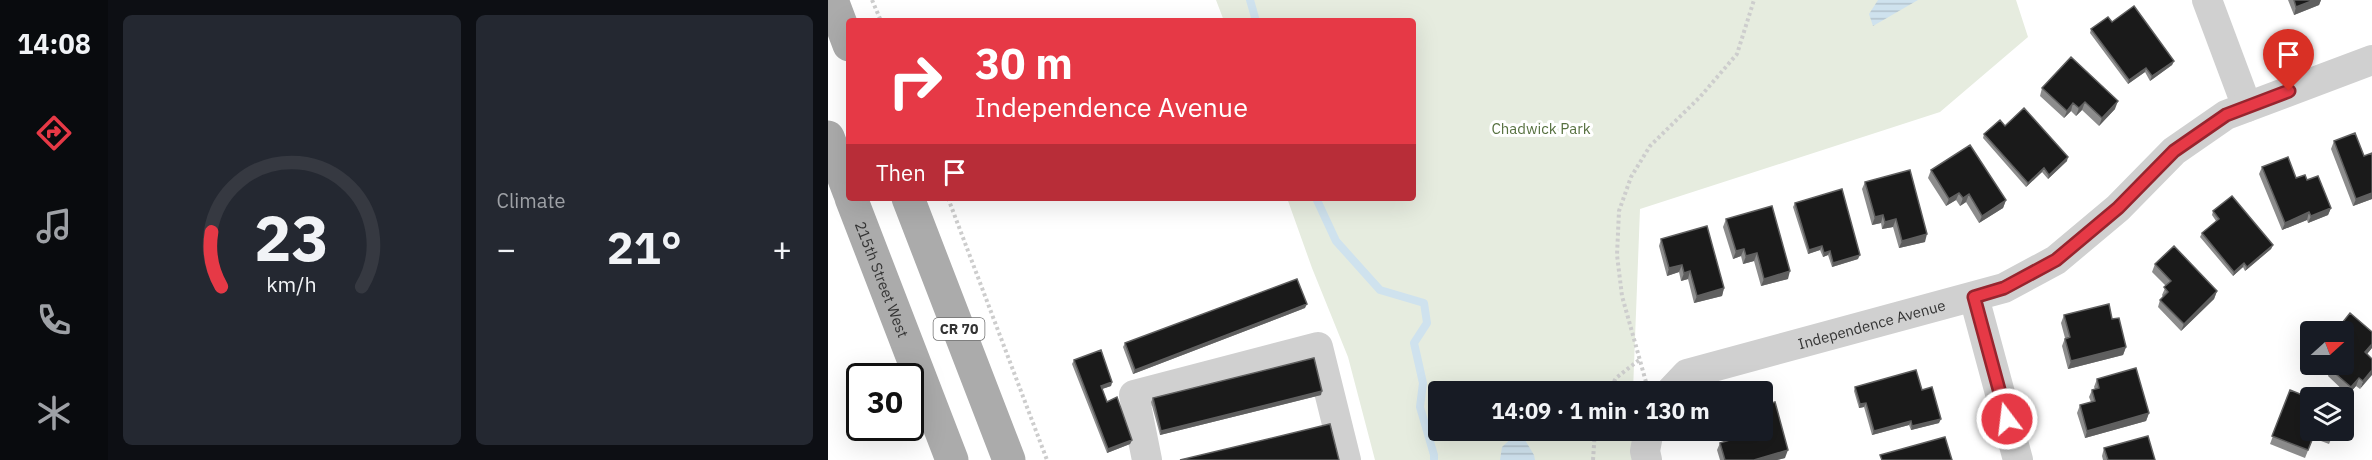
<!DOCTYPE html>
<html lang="en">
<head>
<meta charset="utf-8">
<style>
  :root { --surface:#171b24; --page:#242831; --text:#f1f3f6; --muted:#9ea1a6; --line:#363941; --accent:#e63946 }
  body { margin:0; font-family:"IBM Plex Sans",sans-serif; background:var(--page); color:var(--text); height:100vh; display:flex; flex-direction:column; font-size:22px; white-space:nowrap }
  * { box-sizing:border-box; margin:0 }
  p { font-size:20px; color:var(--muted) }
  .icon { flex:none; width:33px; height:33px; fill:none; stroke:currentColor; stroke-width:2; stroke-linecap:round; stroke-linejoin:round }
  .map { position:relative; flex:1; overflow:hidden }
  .sheet { display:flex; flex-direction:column; gap:15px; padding:15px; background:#0d0f14; width:720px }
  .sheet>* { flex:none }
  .hud { position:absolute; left:18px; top:18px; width:570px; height:183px; border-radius:6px; box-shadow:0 6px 24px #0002; background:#e63946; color:#fff; overflow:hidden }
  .needle { width:39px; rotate:69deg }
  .tools { position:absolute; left:1472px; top:321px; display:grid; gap:12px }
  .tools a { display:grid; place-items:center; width:54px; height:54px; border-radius:6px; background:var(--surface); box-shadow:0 6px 24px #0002; font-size:30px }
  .speed { position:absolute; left:18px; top:363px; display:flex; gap:12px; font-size:30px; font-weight:700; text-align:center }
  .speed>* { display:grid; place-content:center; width:78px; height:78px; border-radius:50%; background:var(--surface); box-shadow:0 6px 24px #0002; line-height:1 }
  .speed .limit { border:3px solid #111; border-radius:9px; background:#fff; color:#111 }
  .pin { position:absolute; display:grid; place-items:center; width:51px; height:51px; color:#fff; margin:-62px -26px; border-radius:50% 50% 50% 0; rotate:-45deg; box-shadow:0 0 6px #0007 }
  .pin .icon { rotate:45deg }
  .me { position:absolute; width:66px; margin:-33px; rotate:345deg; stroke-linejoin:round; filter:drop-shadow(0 0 4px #0008) }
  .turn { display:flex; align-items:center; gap:21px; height:126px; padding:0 30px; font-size:27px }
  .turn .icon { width:78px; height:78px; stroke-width:2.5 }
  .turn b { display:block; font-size:42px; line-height:51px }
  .then { display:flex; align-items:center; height:57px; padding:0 30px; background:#0003; gap:12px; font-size:22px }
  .big { font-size:45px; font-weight:800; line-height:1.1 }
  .sheet .widget { flex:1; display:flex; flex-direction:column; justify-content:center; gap:9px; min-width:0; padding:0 21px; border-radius:9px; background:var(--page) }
  .sheet .dial { align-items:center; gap:0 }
  .dial svg { height:156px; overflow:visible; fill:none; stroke:var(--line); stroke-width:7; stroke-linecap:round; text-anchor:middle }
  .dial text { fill:var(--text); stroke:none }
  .heat { display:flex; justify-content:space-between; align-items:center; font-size:33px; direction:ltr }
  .sheet .tiles { flex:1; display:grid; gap:15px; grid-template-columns:repeat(2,1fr) }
  .trip { position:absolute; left:600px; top:381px; width:345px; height:60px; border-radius:6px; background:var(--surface); box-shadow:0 6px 24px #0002; font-weight:800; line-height:60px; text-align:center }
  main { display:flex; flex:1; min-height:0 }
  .menu { display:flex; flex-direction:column; width:108px; justify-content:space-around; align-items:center; background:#090b0e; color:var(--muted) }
  .menu .icon { width:42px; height:42px }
  .menu .on { color:var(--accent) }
  .menu b { font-size:27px; color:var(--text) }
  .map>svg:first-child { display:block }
  .green { fill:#e6ecdf }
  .water { fill:url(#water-rules) }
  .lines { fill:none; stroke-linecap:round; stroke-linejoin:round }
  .stream { stroke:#cfe2ee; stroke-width:8 }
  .path { stroke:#cdcdcd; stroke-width:4; stroke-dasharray:3 3; stroke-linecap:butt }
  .minor { stroke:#d0d0d0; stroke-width:30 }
  .major { stroke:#ababab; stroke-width:33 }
  .wall { fill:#8c8c8c }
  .shaded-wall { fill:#5f5f5f }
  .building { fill:#1a1a1a; stroke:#5f5f5f; stroke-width:1.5 }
  .route-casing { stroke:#96252e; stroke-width:15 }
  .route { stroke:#e63946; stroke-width:10 }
  .labels { text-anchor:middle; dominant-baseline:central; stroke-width:6; stroke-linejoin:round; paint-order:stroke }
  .shield { fill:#fff; stroke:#707070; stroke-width:1.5 }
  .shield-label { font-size:14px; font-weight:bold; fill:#333 }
  .park-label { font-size:15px; fill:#56703f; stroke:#fff }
  .street-label { font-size:15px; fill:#333; stroke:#fff }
</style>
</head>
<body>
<main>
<nav class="menu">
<b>14:08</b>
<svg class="icon on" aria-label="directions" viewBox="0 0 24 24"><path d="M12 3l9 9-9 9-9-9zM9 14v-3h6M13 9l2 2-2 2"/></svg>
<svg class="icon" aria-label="music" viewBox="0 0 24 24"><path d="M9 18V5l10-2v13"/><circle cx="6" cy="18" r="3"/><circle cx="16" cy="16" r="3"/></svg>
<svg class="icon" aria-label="phone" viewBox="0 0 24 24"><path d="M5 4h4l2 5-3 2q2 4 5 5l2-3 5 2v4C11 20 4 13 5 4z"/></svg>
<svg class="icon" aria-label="climate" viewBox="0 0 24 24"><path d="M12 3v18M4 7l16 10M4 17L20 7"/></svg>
</nav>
<section class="sheet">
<div class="tiles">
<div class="widget dial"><svg viewBox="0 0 100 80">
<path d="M14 69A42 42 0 1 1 86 69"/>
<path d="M14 69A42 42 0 0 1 9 41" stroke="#e63946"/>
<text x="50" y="56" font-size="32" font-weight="700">23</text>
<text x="50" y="72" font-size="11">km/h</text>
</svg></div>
<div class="widget"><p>Climate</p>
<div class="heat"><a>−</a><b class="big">21°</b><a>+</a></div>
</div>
</div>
</section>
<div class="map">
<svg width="1544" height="460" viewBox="0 0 1544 460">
  <defs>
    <pattern id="water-rules" width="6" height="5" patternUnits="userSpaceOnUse" patternTransform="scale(1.5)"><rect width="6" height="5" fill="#cfe2ee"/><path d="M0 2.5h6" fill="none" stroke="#b2c2cd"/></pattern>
  </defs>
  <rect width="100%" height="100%" fill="#fff"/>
  <path class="green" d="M388,0H1188L1200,37L1112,112L812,209L805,391L610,392V430L804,431L811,460H547L520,357L484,268L459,198H585V21H396Z"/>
  <path class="water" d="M1050,0H1090L1045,26L1041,14Z
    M694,435L706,455L707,460H672L674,447L686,436Z"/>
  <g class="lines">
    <path class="stream" d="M422,0L428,21
      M488,198L508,241L552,290L596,303L599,323L586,343L595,383L592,407L606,455V460"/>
    <path class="path" d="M44,0L53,21
      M120,198L219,460
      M818,382L794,296L789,255L791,211L803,177L822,146L872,97L909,54L926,0
      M780,392L788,378L811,360
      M765,460L767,430"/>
    <g class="minor">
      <path d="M1379,0L1419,107"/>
      <path d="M1146,297L1190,460"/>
      <path id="s1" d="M842,392L859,374L1176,288L1228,260L1290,208L1346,151L1398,115L1544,60"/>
      <path d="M319,460L306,395L490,347L518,460"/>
      <path d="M819,460L817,451L821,430"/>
    </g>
    <g class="major">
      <path d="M4,0L21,45"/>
      <path d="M0,137L21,192"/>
      <path id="s2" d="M23,198L124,460"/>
      <path d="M80,198L181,460"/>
    </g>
  </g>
  <path class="wall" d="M1460,0H1493L1491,5L1466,15Z
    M1284,22L1346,61L1344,65L1322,81L1317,72L1300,84L1262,33L1263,29Z
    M1214,88L1287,109L1271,126L1254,110L1248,116L1243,111L1236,118L1212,96Z
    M1156,134L1239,161L1220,179L1214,172L1198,187L1155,138Z
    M1506,141L1536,156L1544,199L1525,206L1503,149Z
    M1434,167L1468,178L1479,180L1503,208L1500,215L1480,223L1479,220L1454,230L1431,174Z
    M1103,170L1178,200L1175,208L1151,223L1138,202L1132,206L1128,200L1118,206L1100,178Z
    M1037,182L1097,242L1071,248L1065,227L1054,229L1053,223L1044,225L1034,189Z
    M967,203L1030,259L1004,267L1000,255L995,257L992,250L980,254L965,207Z
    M1385,211L1445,245L1443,249L1417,271L1415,267L1405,276L1372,237L1374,233L1388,221L1384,215Z
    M898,219L960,279L933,286L926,261L915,264L913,256L905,259L895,227Z
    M833,239L896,288L894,296L866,303L860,279L853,281L851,272L839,276L831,246Z
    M1327,264L1389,291L1386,299L1353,331L1330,307L1332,300L1335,297L1334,295L1338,286L1324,272Z
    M477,308L305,374L295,347L297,343Z
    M1236,315L1284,319L1298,347L1295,355L1240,369L1234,346L1237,338L1233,323Z
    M1544,348L1539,354L1544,359L1532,389L1528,386L1520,395L1500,376L1502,369Z
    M246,360L284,382L283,386L274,389L279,402L304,440L302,444L279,453L244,364Z
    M1269,379L1321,413L1318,421L1257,438L1249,413L1252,405L1263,402L1261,397L1264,390L1267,389L1266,387Z
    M1027,387L1094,390L1111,423L1083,430L1081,425L1044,435L1036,407L1031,408L1026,391Z
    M1462,390L1507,430L1501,444L1485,438L1477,458L1442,444Z
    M493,395L332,435L323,402L325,398Z
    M903,430H934L957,458L949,460H892L889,450L892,443L904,439L902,433Z
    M1276,448L1327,460H1275L1274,456Z"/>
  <path class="shaded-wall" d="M1486,0H1493L1491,5L1466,15L1468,7Z
    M1346,61L1344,65L1322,81L1324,76Z
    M1318,68L1317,72L1300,84L1301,80Z
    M1290,101L1287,109L1271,126L1274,118Z
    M1257,102L1254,110L1248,116L1251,108Z
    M1245,103L1243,111L1236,118L1239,111Z
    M1240,157L1239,161L1220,179L1221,175Z
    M1216,168L1214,172L1198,187L1200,183Z
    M1131,193L1128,200L1118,206L1121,199Z
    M1544,193V199L1525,206L1528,199Z
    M1141,194L1138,202L1132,206L1135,198Z
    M1178,200L1175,208L1151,223L1154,216Z
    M1503,208L1500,215L1480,223L1483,216Z
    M1481,212L1479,220L1454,230L1457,223Z
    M1055,215L1053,223L1044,225L1047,217Z
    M1068,219L1065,227L1054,229L1057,222Z
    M1099,234L1097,242L1071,248L1074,241Z
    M1445,245L1443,249L1417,271L1419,267Z
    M994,246L992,250L980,254L981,250Z
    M916,249L913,256L905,259L908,251Z
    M1002,251L1000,255L995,257L996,253Z
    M929,253L926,261L915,264L918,256Z
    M1032,255L1030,259L1004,267L1005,263Z
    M1416,263L1415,267L1405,276L1406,272Z
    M854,265L851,272L839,276L841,268Z
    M862,271L860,279L853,281L856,273Z
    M962,271L960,279L933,286L936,279Z
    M896,288L894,296L866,303L869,296Z
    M1389,291L1386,299L1353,331L1356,324Z
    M479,304L477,308L305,374L307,370Z
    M1544,344V348L1534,360L1537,352Z
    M1298,347L1295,355L1240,369L1243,361Z
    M1544,370V375L1532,389L1535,381Z
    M1531,378L1528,386L1520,395L1523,387Z
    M284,382L283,386L271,390L273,386Z
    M494,391L493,395L332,435L333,431Z
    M1038,403L1036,407L1031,408L1032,404Z
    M1321,413L1318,421L1257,438L1259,431Z
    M1113,419L1111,423L1083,430L1084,426Z
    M1083,421L1081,425L1044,435L1046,431Z
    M304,440L302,444L279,453L280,449Z
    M960,450L957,458L949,460H926Z"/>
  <path class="building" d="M1466,0H1486L1468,7Z
    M1306,6L1346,61L1324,76L1318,68L1301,80L1263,29L1280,17L1284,22Z
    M1243,57L1290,101L1274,118L1257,102L1251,108L1245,103L1239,111L1214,88Z
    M1196,108L1240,157L1221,175L1216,168L1200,183L1156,134L1172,120L1177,126Z
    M1527,133L1536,156L1544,153V193L1528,199L1506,141Z
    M1142,145L1178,200L1154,216L1141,194L1135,198L1131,193L1121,199L1103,170Z
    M1460,157L1468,178L1477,175L1479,180L1490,176L1503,208L1483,216L1481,212L1457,223L1434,167Z
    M1082,170L1099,234L1074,241L1068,219L1057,222L1055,215L1047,217L1037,182Z
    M1014,189L1032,255L1005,263L1002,251L996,253L994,246L981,250L967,203Z
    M1404,196L1445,245L1419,267L1416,263L1406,272L1374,233L1391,219L1385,211Z
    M944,206L962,271L936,279L929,253L918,256L916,249L908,251L898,219Z
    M879,226L896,288L869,296L862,271L856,273L854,265L841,268L833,239Z
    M1346,246L1389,291L1356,324L1332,300L1340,292L1336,287L1343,281L1327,264Z
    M469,279L479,304L307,370L297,343Z
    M1281,304L1284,319L1291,318L1298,347L1243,361L1237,339L1242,337L1236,315Z
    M1522,313L1544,332V344L1537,352L1544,359V370L1535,381L1531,378L1523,387L1502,369L1506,364H1515V332H1507Z
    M273,350L284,382L273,386L279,402L289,397L304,440L280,449L246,360Z
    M486,358L494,391L333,431L325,398Z
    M1308,368L1321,413L1259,431L1252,405L1267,401L1264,390L1271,388L1269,379Z
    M1088,370L1094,390L1104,387L1113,419L1084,426L1083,421L1046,431L1038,403L1032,404L1027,387Z
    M1462,390L1482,398V430H1488L1480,450L1444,436Z
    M947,402L960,450L926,460H897L892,443L908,438L906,430H934V406Z
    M502,424L511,460H352Z
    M1489,430H1506L1504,436Z
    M1320,436L1327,460H1280L1276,448Z
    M1117,437L1124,460H1054L1052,455Z"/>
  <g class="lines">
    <g class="route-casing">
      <path id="route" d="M1179,419L1146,297L1176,288L1228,260L1290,208L1346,151L1398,115L1461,91"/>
    </g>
    <use href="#route" class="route"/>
  </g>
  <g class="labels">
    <rect class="shield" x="105.5" y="318" width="51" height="22" rx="4.5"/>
    <g class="shield-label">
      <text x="131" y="329">CR 70</text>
    </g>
    <g class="park-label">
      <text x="713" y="128">Chadwick Park</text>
    </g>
    <g class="street-label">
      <text stroke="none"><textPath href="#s2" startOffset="87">215th Street West</textPath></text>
      <text stroke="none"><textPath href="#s1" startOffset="216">Independence Avenue</textPath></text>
    </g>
  </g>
</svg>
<div class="tools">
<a><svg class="needle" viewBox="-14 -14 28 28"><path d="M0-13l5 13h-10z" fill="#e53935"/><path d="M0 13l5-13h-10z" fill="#9ea1a6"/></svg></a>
<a><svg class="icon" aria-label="layers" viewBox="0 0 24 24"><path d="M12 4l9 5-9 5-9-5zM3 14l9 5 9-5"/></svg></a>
</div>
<div class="speed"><div class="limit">30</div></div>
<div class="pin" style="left:1461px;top:91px;background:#d93025"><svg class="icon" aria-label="arrive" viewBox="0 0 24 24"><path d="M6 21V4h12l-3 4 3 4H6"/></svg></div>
<svg class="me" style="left:1179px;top:419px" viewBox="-20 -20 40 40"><circle r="17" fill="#e63946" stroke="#fff" stroke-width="3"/><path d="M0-11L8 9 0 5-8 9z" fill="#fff"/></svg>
<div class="trip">14:09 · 1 min · 130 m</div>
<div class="hud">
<div class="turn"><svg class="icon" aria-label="right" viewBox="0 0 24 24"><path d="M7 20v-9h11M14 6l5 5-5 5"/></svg><div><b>30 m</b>Independence Avenue</div></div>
<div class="then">Then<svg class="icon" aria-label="arrive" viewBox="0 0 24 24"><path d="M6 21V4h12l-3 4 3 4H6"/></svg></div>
</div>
</div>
</main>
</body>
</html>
